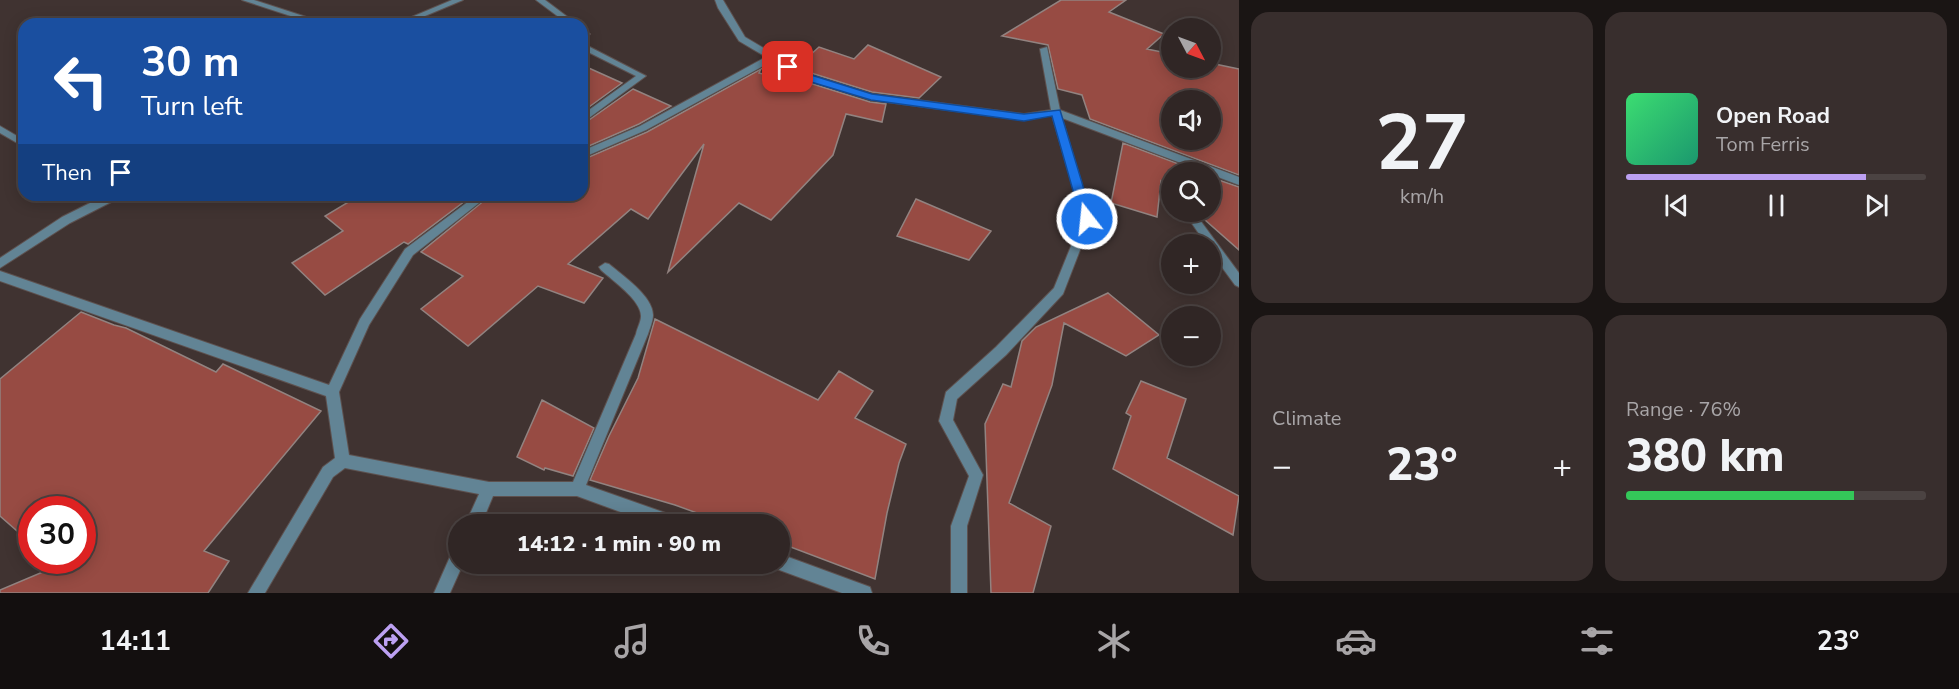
<!DOCTYPE html>
<html lang="en">
<head>
<meta charset="utf-8">
<style>
  :root { --surface:#302625; --page:#382e2d; --text:#f1f3f6; --muted:#a8a5a7; --line:#4b4342; --accent:#bca0f2 }
  body { margin:0; font-family:"Nunito Sans",sans-serif; background:var(--page); color:var(--text); height:100vh; display:flex; flex-direction:column; font-size:22px; white-space:nowrap }
  * { box-sizing:border-box; margin:0 }
  p { font-size:20px; color:var(--muted) }
  .icon { flex:none; width:33px; height:33px; fill:none; stroke:currentColor; stroke-width:2; stroke-linecap:round; stroke-linejoin:round }
  .map { position:relative; flex:1; overflow:hidden }
  .sheet { display:flex; flex-direction:column; gap:12px; padding:12px; background:#1a1514; width:720px }
  .sheet>* { flex:none }
  .banner { position:absolute; left:18px; top:18px; width:570px; height:183px; border-radius:18px; box-shadow:0 3px 15px #0003,0 0 0 2px var(--line); background:#1a4fa0; color:#fff; overflow:hidden }
  .needle { width:39px; rotate:131deg }
  .controls { position:absolute; left:1161px; top:18px; display:grid; gap:12px }
  .controls a { display:grid; place-items:center; width:60px; height:60px; border-radius:50%; background:var(--surface); box-shadow:0 3px 15px #0003,0 0 0 2px var(--line); font-size:30px }
  .speed { position:absolute; left:18px; top:496px; display:flex; gap:12px; font-size:30px; font-weight:700; text-align:center }
  .speed>* { display:grid; place-content:center; width:78px; height:78px; border-radius:50%; background:var(--surface); box-shadow:0 3px 15px #0003,0 0 0 2px var(--line); line-height:1 }
  .speed .limit { border:9px solid #d22; background:#fff; color:#111 }
  .pin { position:absolute; display:grid; place-items:center; width:51px; height:51px; color:#fff; margin:-26px; border-radius:12px; box-shadow:0 3px 9px #0006 }
  .me { position:absolute; width:66px; margin:-33px; rotate:344deg; stroke-linejoin:round; filter:drop-shadow(0 0 4px #0008) }
  .turn { display:flex; align-items:center; gap:21px; height:126px; padding:0 24px; font-size:27px }
  .turn .icon { width:78px; height:78px; stroke-width:2.5 }
  .turn b { display:block; font-size:42px; line-height:51px }
  .then { display:flex; align-items:center; height:57px; padding:0 24px; background:#0003; gap:12px; font-size:22px }
  .big { font-size:45px; font-weight:800; line-height:1.1 }
  .sheet .widget { flex:1; display:flex; flex-direction:column; justify-content:center; gap:9px; min-width:0; padding:0 21px; border-radius:18px; background:var(--page) }
  .sheet .dial { align-items:center; gap:0 }
  .dial b { font-size:78px; line-height:1 }
  .song { display:flex; align-items:center; gap:18px }
  .cover { width:72px; height:72px; border-radius:9px; background:linear-gradient(135deg,hsl(140 70% 55%),hsl(160 70% 35%)) }
  .played { height:6px; border-radius:3px; background:linear-gradient(90deg,var(--accent) 80%,var(--line) 80%) }
  .keys { display:flex; justify-content:space-around; direction:ltr }
  .heat { display:flex; justify-content:space-between; align-items:center; font-size:33px; direction:ltr }
  .charge { height:9px; border-radius:4px; background:linear-gradient(90deg,#34c759 76%,var(--line) 0) }
  .sheet .tiles { flex:1; display:grid; gap:12px; grid-template-columns:repeat(2,1fr) }
  .trip { position:absolute; left:448px; top:514px; width:342px; height:60px; border-radius:30px; background:var(--surface); box-shadow:0 3px 15px #0003,0 0 0 2px var(--line); font-weight:800; line-height:60px; text-align:center }
  .dock { display:flex; height:96px; justify-content:space-around; align-items:center; background:#130f0f; color:var(--muted) }
  .dock .icon { width:42px; height:42px }
  .dock .on { color:var(--accent) }
  .dock b { font-size:27px; color:var(--text) }
  main { display:flex; flex:1; min-height:0 }
  .map>svg:first-child { display:block }
  .building { fill:#974b43; stroke:#928380; stroke-width:1.5; fill-rule:evenodd }
  .lines { fill:none; stroke-linecap:round; stroke-linejoin:round }
  .street-casing { stroke:#5d514f; stroke-width:2 }
  .street { fill:#628495; fill-rule:evenodd }
  .route { fill:#1a73e8; stroke:#114b97; stroke-width:1.5 }
</style>
</head>
<body>
<main>
<div class="map">
<svg width="1239" height="593" viewBox="0 0 1239 593">
  <rect width="100%" height="100%" fill="#403331"/>
  <path class="building" d="M1061,0H1126L1109,12L1164,34L1147,49L1172,54V68H1210V63L1239,69V175L1090,119L1082,95L1058,89L1048,45L1002,36ZM1172,100H1210V140H1172Z
    M868,45L941,77L919,98L872,92L808,72L798,66L819,47L854,59Z
    M582,65L622,83L582,112Z
    M761,69L759,73L783,79L790,74L800,80L870,102L886,104L882,122L846,114L833,155L771,220L739,203L668,272L704,144L648,219L631,209L568,264L603,278L584,303L538,286L468,346L421,309L463,276L421,252L491,195H582V160L647,132Z
    M633,89L671,106L639,124L582,149V125Z
    M1123,143L1200,172H1172V190L1161,181L1157,217L1111,203Z
    M1210,177L1239,187V250L1196,212H1210Z
    M360,195H473L408,244L404,242L325,295L292,263L343,231L325,216Z
    M916,199L991,231L969,260L897,236Z
    M1108,293L1159,335L1126,356L1064,323L1052,385L1009,503L1051,526L1033,593H991L985,424L1003,384L1011,387L1022,341L1036,327Z
    M81,312L114,325L126,328L216,372L223,364L321,411L204,551L229,561L208,593H0V590L57,566L51,561H82V510H32V544L0,516V379Z
    M655,319L818,400L839,371L873,391L855,418L906,444L899,463L887,513L875,579L780,543V525H730L675,505L590,480L609,436L638,378Z
    M1141,381L1186,399L1167,458L1239,496L1233,535L1113,469L1131,416L1126,413Z
    M542,400L594,428L573,476L545,468L544,470L517,457Z"/>
  <g class="lines">
    <g class="street-casing">
      <path id="street" d="M242,0H254L328,24H315Z
        M452,0H463L406,24H395Z
        M536,0H545L577,24H568Z
        M715,0H723L745,37L807,74L872,94L1024,114L1051,110L1040,49L1047,47L1060,110L1239,177V185L1062,118L1092,219L1063,294L1006,355L957,399L953,420L983,475L967,526V593H951V526L969,476L939,421L946,392L996,347L1054,288L1082,219L1052,115L1024,120L871,100L801,78L772,61L646,130L582,158V151L640,126L766,57L739,41L718,8Z
        M582,29L590,34L582,41Z
        M582,43L646,76L582,123V115L636,76L582,49Z
        M0,126L24,140V147L0,133Z
        M106,195H120L119,198L70,223L0,268V258L62,217Z
        M477,195H489L413,255L369,325L339,392L349,455L489,482H573L636,334C637,328 641,322 641,316C641,300 612,280 601,270L599,267L605,263L609,264C622,275 653,296 653,315C653,321 650,328 648,334L586,485L677,517L682,520L685,525H656L577,496H493L481,525H465L479,494L345,468L333,477L265,593H248L323,467L335,458L326,396L0,281V271L329,385L360,319L405,249Z
        M1184,212H1194L1239,273V287L1235,285L1210,251V244H1206Z
        M459,548V564H463L450,593H434L453,550Z
        M780,554L870,587L872,593H842L774,568L773,564H780Z"/>
    </g>
    <use href="#street" class="street"/>
  </g>
  <path class="route" d="M788,64L808,74L872,94L1024,114L1060,110L1093,219L1087,223L1081,219L1052,116L1024,121L871,100L801,79L785,69L783,67Z"/>
</svg>
<div class="controls">
<a><svg class="needle" viewBox="-14 -14 28 28"><path d="M0-13l5 13h-10z" fill="#e53935"/><path d="M0 13l5-13h-10z" fill="#a8a5a7"/></svg></a>
<a><svg class="icon" aria-label="sound" viewBox="0 0 24 24"><path d="M4 9h4l5-4v14l-5-4H4zM17 9q2 3 0 6"/></svg></a>
<a><svg class="icon" aria-label="search" viewBox="0 0 24 24"><circle cx="10" cy="10" r="6"/><path d="M15 15l6 6"/></svg></a>
<a>+</a>
<a>−</a>
</div>
<div class="speed"><div class="limit">30</div></div>
<div class="pin" style="left:788px;top:67px;background:#d93025"><svg class="icon" aria-label="arrive" viewBox="0 0 24 24"><path d="M6 21V4h12l-3 4 3 4H6"/></svg></div>
<svg class="me" style="left:1087px;top:219px" viewBox="-20 -20 40 40"><circle r="17" fill="#1a73e8" stroke="#fff" stroke-width="3"/><path d="M0-11L8 9 0 5-8 9z" fill="#fff"/></svg>
<div class="trip">14:12 · 1 min · 90 m</div>
<div class="banner">
<div class="turn"><svg class="icon" aria-label="left" viewBox="0 0 24 24"><path d="M17 20v-9H6M10 6l-5 5 5 5"/></svg><div><b>30 m</b>Turn left</div></div>
<div class="then">Then<svg class="icon" aria-label="arrive" viewBox="0 0 24 24"><path d="M6 21V4h12l-3 4 3 4H6"/></svg></div>
</div>
</div>
<section class="sheet">
<div class="tiles">
<div class="widget dial"><b>27</b><p>km/h</p></div>
<div class="widget">
<div class="song"><i class="cover"></i><div><b>Open Road</b><p>Tom Ferris</p></div></div>
<div class="played"></div>
<div class="keys"><svg class="icon" aria-label="previous" viewBox="0 0 24 24"><path d="M18 5L8 12l10 7zM5 5v14"/></svg><svg class="icon" aria-label="pause" viewBox="0 0 24 24"><path d="M8 5v14M16 5v14"/></svg><svg class="icon" aria-label="next" viewBox="0 0 24 24"><path d="M6 5l10 7-10 7zM19 5v14"/></svg></div>
</div>
<div class="widget"><p>Climate</p>
<div class="heat"><a>−</a><b class="big">23°</b><a>+</a></div>
</div>
<div class="widget"><p>Range · 76%</p><b class="big">380 km</b><div class="charge"></div></div>
</div>
</section>
</main>
<nav class="dock">
<b>14:11</b>
<svg class="icon on" aria-label="directions" viewBox="0 0 24 24"><path d="M12 3l9 9-9 9-9-9zM9 14v-3h6M13 9l2 2-2 2"/></svg>
<svg class="icon" aria-label="music" viewBox="0 0 24 24"><path d="M9 18V5l10-2v13"/><circle cx="6" cy="18" r="3"/><circle cx="16" cy="16" r="3"/></svg>
<svg class="icon" aria-label="phone" viewBox="0 0 24 24"><path d="M5 4h4l2 5-3 2q2 4 5 5l2-3 5 2v4C11 20 4 13 5 4z"/></svg>
<svg class="icon" aria-label="climate" viewBox="0 0 24 24"><path d="M12 3v18M4 7l16 10M4 17L20 7"/></svg>
<svg class="icon" aria-label="car" viewBox="0 0 24 24"><path d="M5 17H2v-5l4-1 3-4h7l3 4 3 1v5h-3M9 17h6M6 11h13"/><circle cx="7" cy="17" r="2"/><circle cx="17" cy="17" r="2"/></svg>
<svg class="icon" aria-label="filters" viewBox="0 0 24 24"><path d="M4 7h16M4 17h16"/><circle cx="9" cy="7" r="2"/><circle cx="15" cy="17" r="2"/></svg>
<b>23°</b>
</nav>
</body>
</html>
